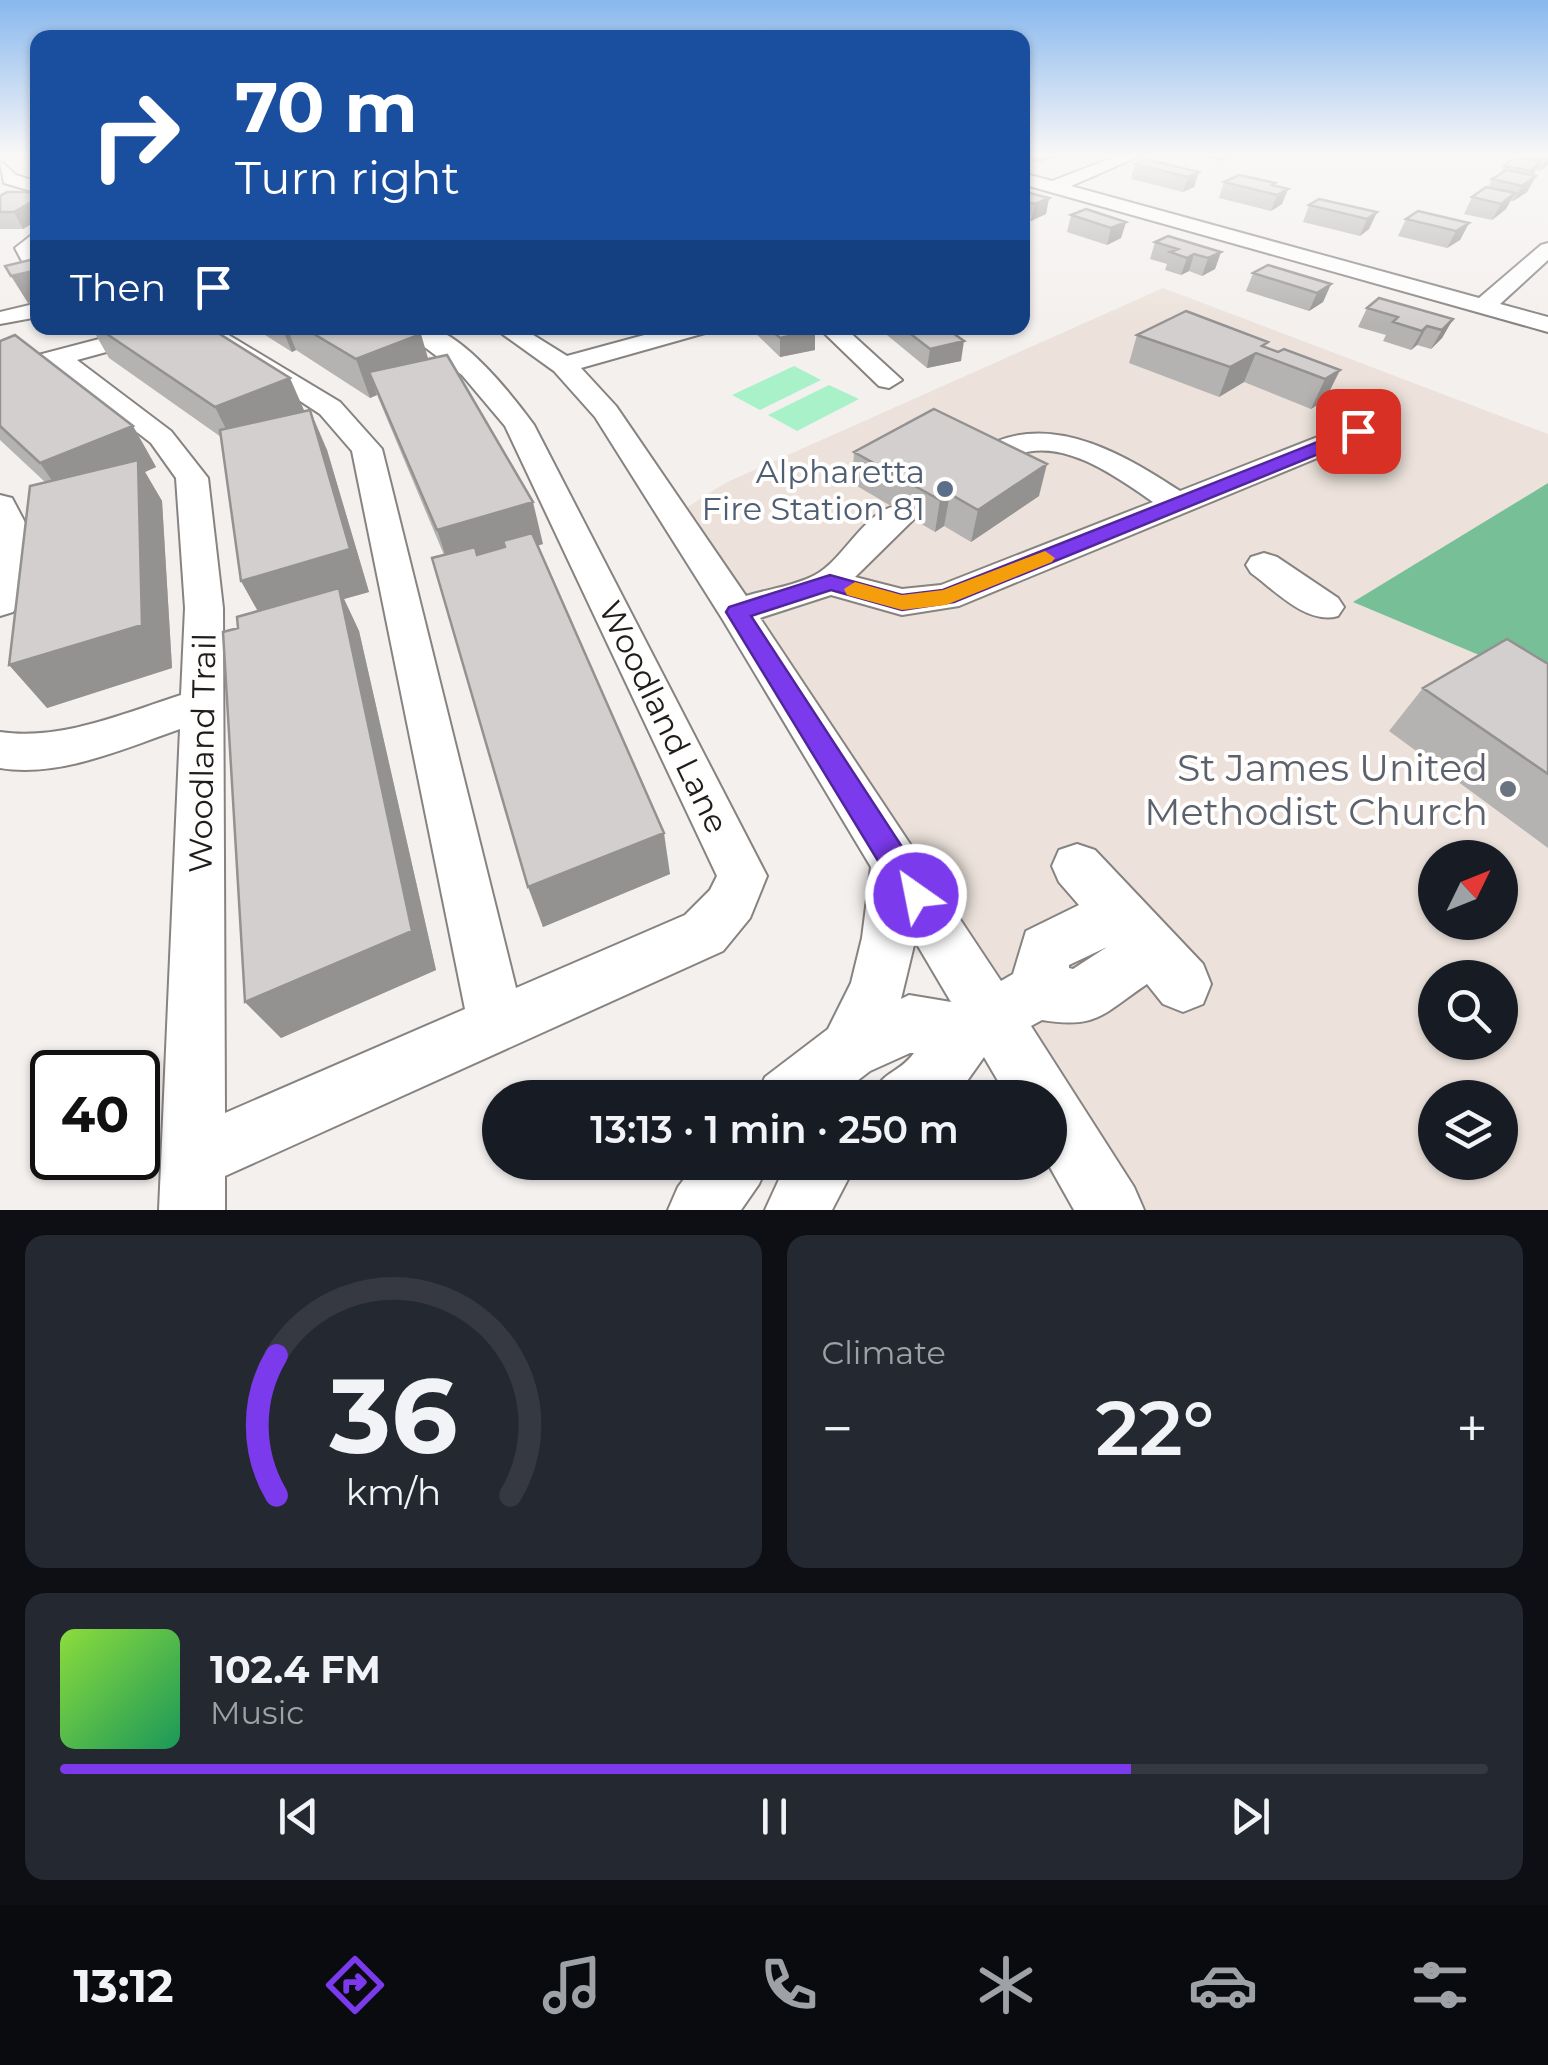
<!DOCTYPE html>
<html lang="en">
<head>
<meta charset="utf-8">
<style>
  :root { --surface:#171b24; --page:#242831; --text:#f1f3f6; --muted:#9ea1a6; --line:#363941; --accent:#7c3aed }
  body { margin:0; font-family:Montserrat,sans-serif; background:var(--page); color:var(--text); height:100vh; display:flex; flex-direction:column; font-size:38px; white-space:nowrap }
  * { box-sizing:border-box; margin:0 }
  p { font-size:32px; color:var(--muted) }
  .icon { flex:none; width:55px; height:55px; fill:none; stroke:currentColor; stroke-width:2; stroke-linecap:round; stroke-linejoin:round }
  .map { position:relative; height:1210px; overflow:hidden }
  .details { display:flex; flex-direction:column; gap:25px; padding:25px; background:#0d0f14; flex:1 }
  .details>* { flex:none }
  .top-card { position:absolute; left:30px; top:30px; width:1000px; height:305px; border-radius:20px; box-shadow:0 2px 8px #0004; background:#1a4fa0; color:#fff; overflow:hidden }
  .needle { width:65px; rotate:47deg }
  .controls { position:absolute; left:1418px; top:840px; display:grid; gap:20px }
  .controls a { display:grid; place-items:center; width:100px; height:100px; border-radius:50%; background:var(--surface); box-shadow:0 2px 8px #0004; font-size:50px }
  .speed { position:absolute; left:30px; top:1050px; display:flex; gap:20px; font-size:50px; font-weight:700; text-align:center }
  .speed>* { display:grid; place-content:center; width:130px; height:130px; border-radius:50%; background:var(--surface); box-shadow:0 2px 8px #0004; line-height:1 }
  .speed .limit { border:5px solid #111; border-radius:15px; background:#fff; color:#111 }
  .pin { position:absolute; display:grid; place-items:center; width:85px; height:85px; color:#fff; margin:-42px; border-radius:20px; box-shadow:0 5px 15px #0006 }
  .me { position:absolute; width:110px; margin:-55px; rotate:327deg; stroke-linejoin:round; filter:drop-shadow(0 0 8px #0008) }
  .turn { display:flex; align-items:center; gap:35px; height:210px; padding:0 40px; font-size:45px }
  .turn .icon { width:130px; height:130px; stroke-width:2.5 }
  .turn b { display:block; font-size:70px; line-height:85px }
  .then { display:flex; align-items:center; height:95px; padding:0 40px; background:#0003; gap:20px; font-size:38px }
  .big { font-size:75px; font-weight:600; line-height:1.1 }
  .details .widget { flex:1; display:flex; flex-direction:column; justify-content:center; gap:15px; min-width:0; padding:0 35px; border-radius:20px; background:var(--page) }
  .details .dial { align-items:center; gap:0 }
  .dial svg { height:260px; overflow:visible; fill:none; stroke:var(--line); stroke-width:7; stroke-linecap:round; text-anchor:middle }
  .dial text { fill:var(--text); stroke:none }
  .song { display:flex; align-items:center; gap:30px }
  .cover { width:120px; height:120px; border-radius:15px; background:linear-gradient(135deg,hsl(90 70% 55%),hsl(150 70% 35%)) }
  .played { height:10px; border-radius:5px; background:linear-gradient(90deg,var(--accent) 75%,var(--line) 75%) }
  .keys { display:flex; justify-content:space-around; direction:ltr }
  .heat { display:flex; justify-content:space-between; align-items:center; font-size:55px; direction:ltr }
  .details .tiles { flex:1; display:grid; gap:25px; grid-template-columns:1fr 1fr }
  .widget:last-child { grid-column:span 2 }
  .trip { position:absolute; left:482px; top:1080px; width:585px; height:100px; border-radius:50px; background:var(--surface); box-shadow:0 2px 8px #0004; font-weight:600; line-height:100px; text-align:center }
  .tab-bar { display:flex; height:160px; justify-content:space-around; align-items:center; background:#090b0e; color:var(--muted) }
  .tab-bar .icon { width:70px; height:70px }
  .tab-bar .active { color:var(--accent) }
  .tab-bar b { font-size:45px; color:var(--text) }
  .map>svg:first-child { display:block }
  .built { fill:#ece2db; fill-rule:evenodd }
  .green { fill:#a9f2c9 }
  .forest { fill:#76bf97 }
  .lines { fill:none; stroke-linecap:round; stroke-linejoin:round }
  .minor-casing { stroke:#868381; stroke-width:4 }
  .minor { fill:#fff; fill-rule:evenodd }
  .wall { fill:#b5b2b2 }
  .shaded-wall { fill:#949191 }
  .building { fill:#d3cfcf; stroke:#949191; stroke-width:2.5 }
  .route { fill:#7c3aed; stroke:#51269a; stroke-width:2.5 }
  .slow { fill:#f59e0b }
  .service-dot { fill:#5c6f8a; stroke:#fffefd; stroke-width:4 }
  .worship-dot { fill:#6b7280; stroke:#fffefd; stroke-width:4 }
  .labels { text-anchor:middle; dominant-baseline:central; stroke-width:8; stroke-linejoin:round; paint-order:stroke }
  .service-label { font-size:32px; fill:#4e5e75; stroke:#fffefd; text-anchor:end }
  .street-label { font-size:32px; fill:#1e1d1d; stroke:#fffefd }
  .near-worship-label { font-size:38px; fill:#5b616d; stroke:#fffefd; text-anchor:end }
</style>
</head>
<body>
<div class="map">
<svg width="1548" height="1210" viewBox="0 0 1548 1210">
  <rect width="100%" height="100%" fill="#f3f0ee"/>
  <path class="built" d="M1163,288L1548,434V483L1354,602L1548,684V1210H1121L672,517L725,483ZM1435,858H1500V922H1435ZM1435,978H1500V1042H1435ZM1435,1098H1500V1162H1435Z"/>
  <path class="green" d="M794,366L821,380L760,410L732,395Z
    M829,385L859,399L797,431L768,415Z"/>
  <path class="forest" d="M1548,483V684L1353,602Z"/>
  <g class="lines">
    <g class="minor-casing">
      <path id="minor" d="M1119,155H1142L1071,186L1479,298L1541,245L1548,243V260L1500,304L1548,317V332L1022,184V173L1052,181Z
        M0,161L16,175L38,182V193L4,183Z
        M38,230V266L23,263L15,248Z
        M38,303V317L0,324V312Z
        M141,328H179L176,333L77,360L171,431L208,478L223,608L225,1113L465,1009L352,451L320,414L189,328H217L340,402L382,449L516,988L685,915L710,890L717,876L505,426L462,375L399,328C409,328 421,325 431,328C466,337 513,396 534,425L767,876L750,918L723,951L225,1176V1210H159L180,729C125,748 60,778 0,768V732C61,741 125,713 181,695L185,608L176,478L151,443L53,367L0,381V365Z
        M494,328H522L567,356L670,328H708L705,333L581,368L616,406L746,596C768,589 795,586 815,575C848,558 870,495 915,506L920,513L855,577L902,589L941,585L1153,502C1117,477 1063,437 1017,455C998,462 988,476 967,471L963,464C970,453 983,447 995,442C1059,415 1128,457 1180,491L1348,425H1368L1373,431L1368,437L959,606L902,615L831,595L760,618L1001,981L1013,974L1026,931L1079,905L1059,882L1052,866L1059,850L1077,844L1095,850L1203,964L1211,984L1203,1004L1183,1012L1163,1004L1147,984C1103,1014 1097,1029 1042,1020L1031,1026L1134,1187L1144,1210H1074L1047,1162H1050V1098H1008L984,1057L955,1098H871C883,1069 898,1075 914,1053H910L870,1071L835,1098H756L765,1077L828,1029L851,983L862,938L871,867L723,620L595,417L554,371ZM915,941L951,1002L909,995L901,999ZM1107,947L1073,969L1069,968V965Z
        M819,328H845L902,380L889,388L879,386Z
        M0,495L12,498L30,532L19,603L13,612L0,616Z
        M1264,553L1277,557L1338,598L1344,607L1338,616C1307,625 1276,591 1251,573L1246,565L1251,557Z
        M697,1162H769L759,1184L741,1210H668L678,1187Z
        M787,1162H857L832,1210H765Z"/>
    </g>
    <use href="#minor" class="minor"/>
  </g>
  <path class="wall" d="M1022,155H1061L1037,163L1022,159Z
    M1203,155H1234L1221,161L1202,157Z
    M1521,155H1548V165L1540,171L1536,170L1527,192L1513,201H1510L1506,209L1492,220L1464,214L1472,197L1488,187L1492,179L1500,174L1504,166L1519,158Z
    M1135,164L1199,172L1194,187L1183,192L1131,179Z
    M1224,182L1274,185L1288,189L1282,204L1271,211L1219,198Z
    M1022,191L1049,198L1046,214L1031,221L1022,218Z
    M38,192V220L23,229H0V196Z
    M1309,205L1377,212L1369,229L1360,236L1303,222Z
    M1071,215L1126,222L1121,238L1107,245L1067,232Z
    M1406,219L1469,223L1460,240L1447,248L1398,236Z
    M1155,242L1221,252L1215,269L1202,276L1189,271L1181,275L1165,270L1167,264L1150,259Z
    M1253,273L1331,284L1323,302L1309,311L1246,291Z
    M1367,308L1453,319L1442,338L1431,349L1417,345L1411,350L1383,341L1386,335L1358,327Z
    M92,328H210L304,411L327,450L369,592L344,599L359,631L436,970L281,1038L245,1002L238,628L258,611L241,581L221,437L109,358Z
    M254,328H408L543,544L538,545L670,874L543,927L444,555L377,395L370,398L296,350L292,352Z
    M750,328H812L815,350L780,357Z
    M881,328H946L961,361L927,368L887,335L888,329L884,330Z
    M1137,335L1266,348L1340,370L1325,400L1311,409L1244,382L1219,397L1129,363Z
    M0,341L133,426L156,467L145,472L162,501L172,668L47,708L45,482L0,440Z
    M854,452L1039,496L971,542L944,526L935,532L852,483Z
    M1548,664V848L1389,731L1423,688Z"/>
  <path class="shaded-wall" d="M1038,155H1061L1037,163Z
    M1223,155H1234L1221,161Z
    M1548,157V165L1540,171Z
    M1540,162L1532,177L1536,176L1527,192L1513,201L1531,171Z
    M1199,172L1194,187L1183,192L1188,177Z
    M1288,189L1282,204L1271,211L1277,195Z
    M1515,193L1506,209L1492,220L1501,204Z
    M38,198V220L23,229L14,212Z
    M1049,198L1046,214L1031,221L1035,204Z
    M1377,212L1369,229L1360,236L1367,219Z
    M1126,222L1121,238L1107,245L1111,228Z
    M1469,223L1460,240L1447,248L1456,231Z
    M1221,252L1215,269L1202,276L1208,258Z
    M1194,254L1189,271L1181,275L1187,258Z
    M38,270V301L28,303L11,276Z
    M1331,284L1323,302L1309,311L1317,293Z
    M1453,319L1442,338L1431,349L1442,330Z
    M1427,326L1417,345L1411,350L1422,331Z
    M282,328H287L296,350L292,352Z
    M815,330V350L780,357V338Z
    M421,334L432,372H369L377,395L370,398L356,359Z
    M964,341L961,361L927,368L930,349Z
    M1256,353L1244,382L1219,397L1230,367Z
    M1340,370L1325,400L1311,409L1325,379Z
    M290,378L307,417L235,447L215,407Z
    M310,410L327,450L369,592L344,599L359,631L436,970L281,1038L245,1002L265,624L241,581Z
    M133,426L156,467L145,472L162,501L172,668L47,708L9,665L68,504L40,463Z
    M1047,464L1039,496L971,542L978,510Z
    M950,494L944,526L935,532L940,500Z
    M533,502L543,544L451,572L437,530Z
    M664,833L670,874L543,927L528,887Z"/>
  <path class="building" d="M1514,157L1540,162L1531,171L1504,166Z
    M1146,159L1199,172L1188,177L1135,164Z
    M1507,170L1536,176L1522,186L1492,179Z
    M1239,175L1275,183L1272,185L1288,189L1277,195L1224,182Z
    M1486,187L1515,193L1501,204L1472,197Z
    M1022,191L1049,198L1035,204L1022,201Z
    M7,192H38V198L14,212H0V196Z
    M1319,199L1377,212L1367,219L1309,205Z
    M1086,209L1126,222L1111,228L1071,215Z
    M1418,211L1469,223L1456,231L1406,219Z
    M1168,236L1221,252L1208,258L1194,254L1187,258L1170,252L1178,249L1155,242Z
    M38,258V270L11,276L5,266Z
    M1268,265L1331,284L1317,293L1253,273Z
    M1379,298L1453,319L1442,330L1427,326L1422,331L1393,322L1398,317L1367,308Z
    M1186,311L1268,342L1262,346L1278,352L1284,349L1340,370L1325,379L1256,353L1230,367L1137,335Z
    M98,328H210L290,378L215,407Z
    M304,328H408L421,334L356,359Z
    M769,328H812L815,330L780,338Z
    M903,328H946L964,341L930,349Z
    M15,335L133,426L40,463L0,426V341Z
    M447,355L533,502L437,530L369,372Z
    M934,409L1047,464L978,510L950,494L940,500L854,452Z
    M310,410L350,549L241,581L220,430Z
    M138,460L142,625L9,665L30,486Z
    M532,533L664,833L528,887L432,558L475,547L477,555L505,547L503,541Z
    M339,588L412,931L245,1002L223,632L238,628L237,617Z
    M1507,639L1548,664V774L1423,688Z"/>
  <linearGradient id="sky" x2="0" y2="1"><stop stop-color="#88b8ee"/><stop offset="0.48" stop-color="#faf8f7"/><stop offset="1" stop-color="#faf8f7" stop-opacity="0"/></linearGradient>
  <rect width="1548" height="324" fill="url(#sky)"/>
  <path class="route" d="M1358,426L1367,431L1365,435L954,602L902,610L831,590L751,616L927,885L931,895L927,905L916,910L905,905L726,612L729,607L830,575L902,595L943,590Z"/>
  <path class="slow" d="M1045,551L1055,558L1052,562L946,605L902,610L847,595L844,589L855,582L902,595L943,590Z"/>
  <circle class="service-dot" cx="945" cy="489" r="10"/>
  <circle class="worship-dot" cx="1508" cy="789" r="10"/>
  <g class="labels">
    <g class="service-label">
      <text x="925" y="471">Alpharetta<tspan x="925" dy="37">Fire Station 81</tspan></text>
    </g>
    <g class="street-label">
      <text transform="translate(664 717) rotate(64)">Woodland Lane</text>
      <text transform="translate(202 753) rotate(-89)">Woodland Trail</text>
    </g>
    <g class="near-worship-label">
      <text x="1488" y="767">St James United<tspan x="1488" dy="44">Methodist Church</tspan></text>
    </g>
  </g>
</svg>
<div class="controls">
<a><svg class="needle" viewBox="-14 -14 28 28"><path d="M0-13l5 13h-10z" fill="#e53935"/><path d="M0 13l5-13h-10z" fill="#9ea1a6"/></svg></a>
<a><svg class="icon" aria-label="search" viewBox="0 0 24 24"><circle cx="10" cy="10" r="6"/><path d="M15 15l6 6"/></svg></a>
<a><svg class="icon" aria-label="layers" viewBox="0 0 24 24"><path d="M12 4l9 5-9 5-9-5zM3 14l9 5 9-5"/></svg></a>
</div>
<div class="speed"><div class="limit">40</div></div>
<div class="pin" style="left:1358px;top:431px;background:#d93025"><svg class="icon" aria-label="arrive" viewBox="0 0 24 24"><path d="M6 21V4h12l-3 4 3 4H6"/></svg></div>
<svg class="me" style="left:916px;top:895px" viewBox="-20 -20 40 40"><circle r="17" fill="#7c3aed" stroke="#fff" stroke-width="3"/><path d="M0-11L8 9 0 5-8 9z" fill="#fff"/></svg>
<div class="trip">13:13 · 1 min · 250 m</div>
<div class="top-card">
<div class="turn"><svg class="icon" aria-label="right" viewBox="0 0 24 24"><path d="M7 20v-9h11M14 6l5 5-5 5"/></svg><div><b>70 m</b>Turn right</div></div>
<div class="then">Then<svg class="icon" aria-label="arrive" viewBox="0 0 24 24"><path d="M6 21V4h12l-3 4 3 4H6"/></svg></div>
</div>
</div>
<section class="details">
<div class="tiles">
<div class="widget dial"><svg viewBox="0 0 100 80">
<path d="M14 69A42 42 0 1 1 86 69"/>
<path d="M14 69A42 42 0 0 1 14 26" stroke="#7c3aed"/>
<text x="50" y="56" font-size="32" font-weight="700">36</text>
<text x="50" y="72" font-size="11">km/h</text>
</svg></div>
<div class="widget"><p>Climate</p>
<div class="heat"><a>−</a><b class="big">22°</b><a>+</a></div>
</div>
<div class="widget">
<div class="song"><i class="cover"></i><div><b>102.4 FM</b><p>Music</p></div></div>
<div class="played"></div>
<div class="keys"><svg class="icon" aria-label="previous" viewBox="0 0 24 24"><path d="M18 5L8 12l10 7zM5 5v14"/></svg><svg class="icon" aria-label="pause" viewBox="0 0 24 24"><path d="M8 5v14M16 5v14"/></svg><svg class="icon" aria-label="next" viewBox="0 0 24 24"><path d="M6 5l10 7-10 7zM19 5v14"/></svg></div>
</div>
</div>
</section>
<nav class="tab-bar">
<b>13:12</b>
<svg class="icon active" aria-label="directions" viewBox="0 0 24 24"><path d="M12 3l9 9-9 9-9-9zM9 14v-3h6M13 9l2 2-2 2"/></svg>
<svg class="icon" aria-label="music" viewBox="0 0 24 24"><path d="M9 18V5l10-2v13"/><circle cx="6" cy="18" r="3"/><circle cx="16" cy="16" r="3"/></svg>
<svg class="icon" aria-label="phone" viewBox="0 0 24 24"><path d="M5 4h4l2 5-3 2q2 4 5 5l2-3 5 2v4C11 20 4 13 5 4z"/></svg>
<svg class="icon" aria-label="climate" viewBox="0 0 24 24"><path d="M12 3v18M4 7l16 10M4 17L20 7"/></svg>
<svg class="icon" aria-label="car" viewBox="0 0 24 24"><path d="M5 17H2v-5l4-1 3-4h7l3 4 3 1v5h-3M9 17h6M6 11h13"/><circle cx="7" cy="17" r="2"/><circle cx="17" cy="17" r="2"/></svg>
<svg class="icon" aria-label="filters" viewBox="0 0 24 24"><path d="M4 7h16M4 17h16"/><circle cx="9" cy="7" r="2"/><circle cx="15" cy="17" r="2"/></svg>
</nav>
</body>
</html>
